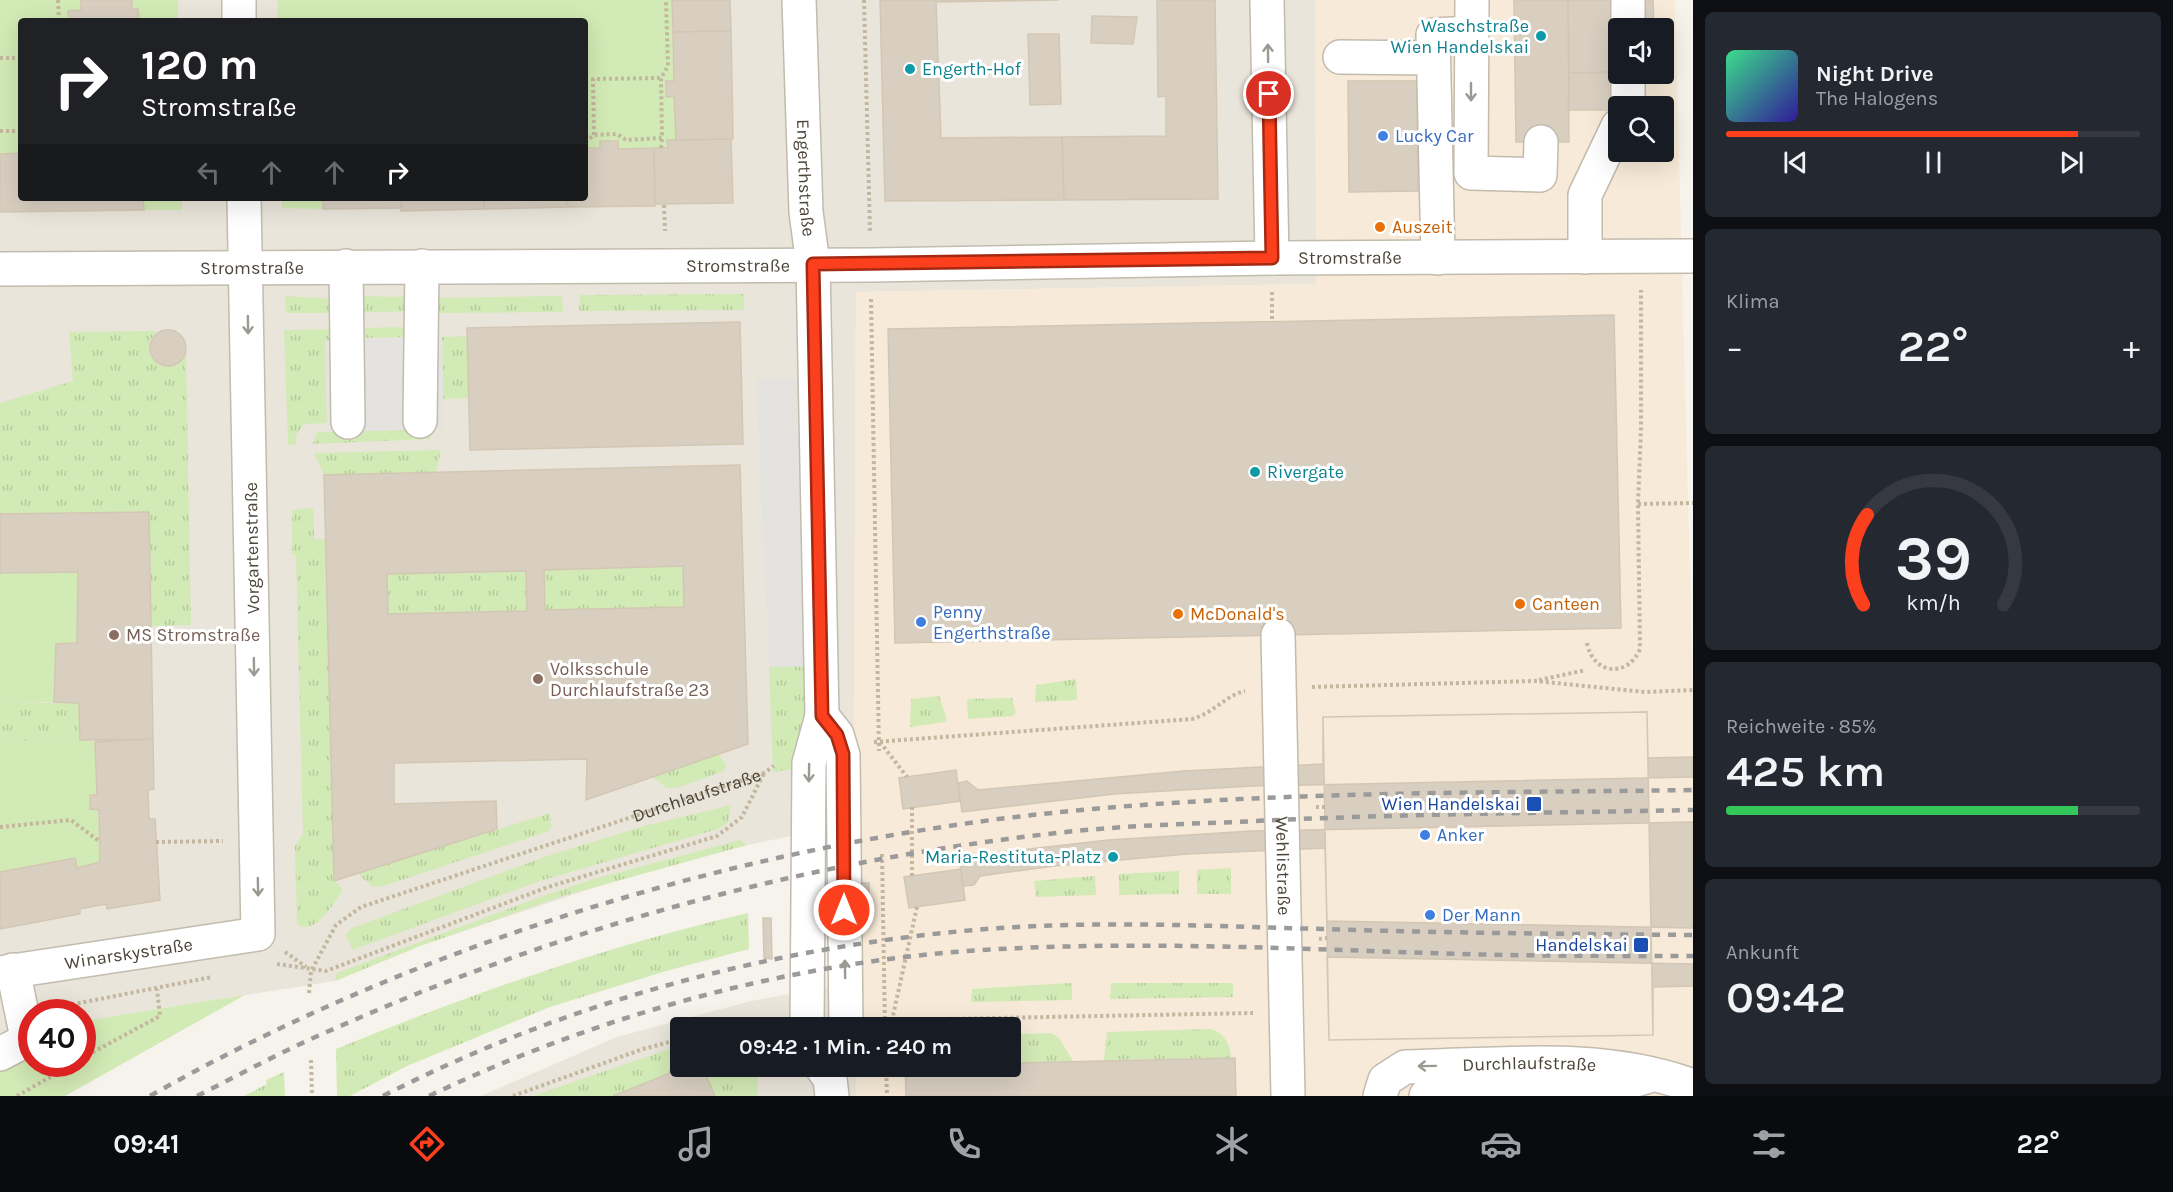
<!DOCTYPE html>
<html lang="de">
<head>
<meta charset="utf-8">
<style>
  :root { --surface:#171b24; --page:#242831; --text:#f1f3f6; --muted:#9ea1a6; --line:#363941; --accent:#fc3f1d }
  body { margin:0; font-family:Karla,sans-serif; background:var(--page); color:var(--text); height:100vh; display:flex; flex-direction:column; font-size:22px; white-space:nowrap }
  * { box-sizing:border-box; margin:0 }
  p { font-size:20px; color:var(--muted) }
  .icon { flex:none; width:33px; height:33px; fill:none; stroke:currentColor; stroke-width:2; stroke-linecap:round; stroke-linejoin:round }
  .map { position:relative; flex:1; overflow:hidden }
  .sheet { display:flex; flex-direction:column; gap:12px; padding:12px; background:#0d0f14; width:480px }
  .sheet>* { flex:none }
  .guide { position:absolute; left:18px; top:18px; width:570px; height:183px; border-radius:6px; box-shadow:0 6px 24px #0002; background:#202124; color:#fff; overflow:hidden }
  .fabs { position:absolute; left:1608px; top:18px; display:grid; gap:12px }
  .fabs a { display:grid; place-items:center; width:66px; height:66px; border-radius:6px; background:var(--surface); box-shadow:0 6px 24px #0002; font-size:30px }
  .speed { position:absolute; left:18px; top:999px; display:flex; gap:12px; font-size:30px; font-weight:700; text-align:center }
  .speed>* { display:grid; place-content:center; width:78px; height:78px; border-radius:50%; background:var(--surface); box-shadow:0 6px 24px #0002; line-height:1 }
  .speed .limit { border:9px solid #d22; background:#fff; color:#111 }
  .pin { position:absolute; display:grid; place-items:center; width:51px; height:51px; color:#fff; margin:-26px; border:3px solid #fff; border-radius:50%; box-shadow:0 2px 6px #0007 }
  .me { position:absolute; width:66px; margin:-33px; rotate:0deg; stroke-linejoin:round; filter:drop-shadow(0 0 4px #0008) }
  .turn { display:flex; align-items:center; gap:21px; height:126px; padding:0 24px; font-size:27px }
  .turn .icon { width:78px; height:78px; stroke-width:2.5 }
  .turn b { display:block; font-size:42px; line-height:51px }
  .lanes { display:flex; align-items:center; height:57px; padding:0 24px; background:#0003; justify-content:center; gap:30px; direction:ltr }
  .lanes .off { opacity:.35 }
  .big { font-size:45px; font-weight:600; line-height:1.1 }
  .sheet .card { flex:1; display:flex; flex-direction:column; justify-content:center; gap:9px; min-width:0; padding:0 21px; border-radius:9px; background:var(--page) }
  .sheet .dial { align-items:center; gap:0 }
  .dial svg { height:156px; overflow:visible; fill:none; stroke:var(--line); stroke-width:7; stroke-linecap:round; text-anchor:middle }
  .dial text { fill:var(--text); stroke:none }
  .song { display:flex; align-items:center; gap:18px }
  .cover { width:72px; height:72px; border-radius:9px; background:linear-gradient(135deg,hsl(150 70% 55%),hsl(250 70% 35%)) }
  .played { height:6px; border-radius:3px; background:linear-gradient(90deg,var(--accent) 85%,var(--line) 85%) }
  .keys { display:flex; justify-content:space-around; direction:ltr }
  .heat { display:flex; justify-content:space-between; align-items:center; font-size:33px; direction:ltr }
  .charge { height:9px; border-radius:4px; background:linear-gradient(90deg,#34c759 85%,var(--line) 0) }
  .trip { position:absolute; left:670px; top:1017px; width:351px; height:60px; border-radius:6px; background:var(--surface); box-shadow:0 6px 24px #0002; font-weight:600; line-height:60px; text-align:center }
  .menu { display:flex; height:96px; justify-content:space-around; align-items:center; background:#090b0e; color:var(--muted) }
  .menu .icon { width:42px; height:42px }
  .menu .active { color:var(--accent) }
  .menu b { font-size:27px; color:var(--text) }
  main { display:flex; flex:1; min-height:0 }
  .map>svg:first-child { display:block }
  .residential { fill:#eae5da; fill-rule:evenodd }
  .commercial { fill:#f7ead8; fill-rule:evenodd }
  .grass { fill:url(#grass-tufts) }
  .green { fill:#d2eab5 }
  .parking { fill:#e5e3e0 }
  .building { fill:#d8cfc1; stroke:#d3c7b4; stroke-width:1.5; fill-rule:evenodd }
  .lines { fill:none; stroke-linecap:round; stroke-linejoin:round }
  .minor-casing { stroke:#c2bbae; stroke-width:36 }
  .path { stroke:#c4b79f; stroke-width:4; stroke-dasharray:3 3; stroke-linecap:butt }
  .minor { stroke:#fff; stroke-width:33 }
  .rail { stroke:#9a9a9a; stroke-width:4.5; stroke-dasharray:8 8; stroke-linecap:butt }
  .oneway { stroke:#9c9892 }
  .route-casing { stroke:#a42913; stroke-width:15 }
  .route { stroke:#fc3f1d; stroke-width:10 }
  .culture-dot { fill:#0f9aa8; stroke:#fff; stroke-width:2 }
  .shop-dot { fill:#3f7fe0; stroke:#fff; stroke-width:2 }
  .food-dot { fill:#e8710a; stroke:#fff; stroke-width:2 }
  .education-dot { fill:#8d6e63; stroke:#fff; stroke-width:2 }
  .transit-dot { fill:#1a4fb4; stroke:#fff; stroke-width:2 }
  .labels { text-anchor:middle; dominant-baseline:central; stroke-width:6; stroke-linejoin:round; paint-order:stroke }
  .culture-label { font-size:18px; fill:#0d838f; stroke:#fff; text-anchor:end }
  .shop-label { font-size:18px; fill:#366cbe; stroke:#fff; text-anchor:start }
  .street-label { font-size:18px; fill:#4b4439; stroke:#fff }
  .food-label { font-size:18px; fill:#c56008; stroke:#fff; text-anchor:start }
  .education-label { font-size:18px; fill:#785e54; stroke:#fff; text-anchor:start }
  .transit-label { font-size:18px; fill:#164399; stroke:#fff; text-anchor:end }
</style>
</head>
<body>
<main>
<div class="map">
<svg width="1693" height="1096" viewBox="0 0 1693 1096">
  <defs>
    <pattern id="grass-tufts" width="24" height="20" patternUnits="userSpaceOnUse" patternTransform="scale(1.5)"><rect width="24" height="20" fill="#d2eab5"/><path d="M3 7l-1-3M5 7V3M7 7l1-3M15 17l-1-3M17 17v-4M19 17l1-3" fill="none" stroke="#b6ca9c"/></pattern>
  </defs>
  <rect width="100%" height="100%" fill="#f6f3ec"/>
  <path class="residential" d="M0,0H1315L1317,284L856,292L854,823L747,845L632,875L420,946L335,981L83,1021L82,1012H32L31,1029L0,1034ZM21,21H585V198H21Z
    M854,982L855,1027L681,1028V1066L856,1067V1096H481L617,1037L751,1001Z"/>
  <path class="commercial" d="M1315,0H1675L1693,696V1096H856V1067L1011,1066V1028H855L853,883L856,292L1316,284ZM1618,28H1664V74H1618ZM1618,106H1664V152H1618Z"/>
  <path class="grass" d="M744,294V310L579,311L580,295Z
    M285,296L336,299V313H286Z
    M353,296L409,297L410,311L355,313Z
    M562,296L563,312L436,313V298Z
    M411,327L412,337L354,338L353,328Z
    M336,329V340H325L328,423L304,424L296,435V444L288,445L284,330Z
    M157,331L150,340V356L160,366L177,365L186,353L191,625L152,626L149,512L0,514V403L73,381L69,332Z
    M468,336L469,398L443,399L442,337Z
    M429,429L431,439L313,444L317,432Z
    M441,450L436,472L324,475L314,453Z
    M313,508L314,539H326L334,880L343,890C334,902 315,938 297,924L295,846L303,834L296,555H292V510Z
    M683,566L684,607L545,610L544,570Z
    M526,571L527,611L388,614L387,574Z
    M811,666L802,768L773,772L769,667Z
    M1076,679L1077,700L1035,702L1036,685Z
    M939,696L947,720L945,722L910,727L911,699Z
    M1012,698L1016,713L1013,716L968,719L967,700L969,699Z
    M0,703H79L80,740L0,742Z
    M718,754L727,765L724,771L677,788H667L652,777Z
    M731,805L728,823L718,829L543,880L352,950L346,934L352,928L547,856L644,826Z
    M550,813L551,828L547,832L386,885C370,889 369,884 358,873Z
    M740,840L747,845L563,896L420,946L335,981L337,973L543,896L594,879Z
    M1231,868V894H1197V870Z
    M1179,871V894L1119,895V874Z
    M1095,876L1096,895L1036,897L1034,881Z
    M748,913L749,949L666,971L550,1007L407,1066L350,1096H337L336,1049C471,994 606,946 748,913Z
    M1072,983V1000L971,1002L972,989Z
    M1111,983H1233V997L1110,999Z
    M1211,1029C1225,1034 1230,1044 1231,1058L1104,1060L1107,1032Z
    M1051,1033L1059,1038L1073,1061L1011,1063V1034Z
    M681,1045V1066L688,1067L613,1096H533Z
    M702,1067H758L757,1096H715Z
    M284,1072L285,1096H244L267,1084L266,1080Z"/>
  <path class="green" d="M0,0H81V10L69,11V21H21V153L0,154Z
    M132,0H178V21H139L138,9H132Z
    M277,0H672L674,81L667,97L674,96L676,140H668V148L618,149L617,141H600V148H585V21H278Z
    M143,198H182V210H144Z
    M282,198H323V209L282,208Z
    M78,572L77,643L56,645L54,702L0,703V573Z
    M80,740L95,742L100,862L77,868L75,859L0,872V742Z
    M245,995L65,1096H0V1065L31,1046L32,1064H82L83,1021Z"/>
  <path class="parking" d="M442,337L444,429L327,432L325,340Z
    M798,378L811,666L769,667L756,379Z"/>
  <path class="building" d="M81,0H132V9H138L139,21H69L68,11L81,10Z
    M672,0H730L731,31L673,32Z
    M880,0H1059L936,2L941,138L1062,137L1064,200L885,201Z
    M1157,0H1215L1218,199L1064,200L1062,137L1166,136V96L1158,97Z
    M1514,0H1568L1569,142H1516Z
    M1568,0H1653L1654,28H1618V72L1569,73Z
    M1092,16L1137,17L1133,44L1091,43Z
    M731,31L733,139L676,140L674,96L666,97V81H674L673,32Z
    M1028,34H1059L1061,104L1030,105Z
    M1609,72V110H1568L1569,73Z
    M1348,81H1417L1418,191L1349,192Z
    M731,139L733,203L655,204L654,148H668L667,140Z
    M600,141H618V149L654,148L655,206L568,207L567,198H585V148H600Z
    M21,153V198H143L144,210L0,212V154Z
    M323,198H401L402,208L323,209Z
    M401,198H484V209L401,211Z
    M484,198H567L568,207L484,209Z
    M1614,315L1621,628L895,643L888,329Z
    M740,322L743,444L470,450L467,328Z
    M150 348a18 18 0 1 1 36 0a18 18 0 1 1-36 0Z
    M740,465L748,744L586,800L587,759L394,763V804L496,801L497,829L334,881L324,475ZM683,566L684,607L545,610L544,570ZM526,571L527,611L388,614L387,574Z
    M149,512L153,739L80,740L79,703L54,702L56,644L77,643L78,572L0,573V514Z
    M1647,712L1648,758L1693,757V777L1252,786L1114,794L962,812L958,783L967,781L978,790L1184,771L1323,764V717Z
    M1647,712L1653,1035L1329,1040L1323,717Z
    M153,739L154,789L148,790L149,819H155L160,900L107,909L106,904L80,909V914L0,929V872L75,858L77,868L100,862L99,810L90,809V795H97L95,742Z
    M956,770L960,801L903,809L899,778Z
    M1693,822V928L1327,921L1325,848L1187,854L1054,866L980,876L974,885L963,886L959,857L1108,840L1252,831Z
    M961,869L965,900L909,908L904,877Z
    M861,883H869L870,923H862Z
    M763,918H771L772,959L764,958Z
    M1327,957L1693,964V986L1653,987V1035L1329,1040Z
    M1235,1058L1236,1096H906L905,1066H1011V1063Z
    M688,1066H702L715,1096H613Z"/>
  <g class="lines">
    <g class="minor-casing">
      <g id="minor">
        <path d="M239,0V21"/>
        <path id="s2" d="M799,0L806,212L813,264L822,716L809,763L807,1028"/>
        <path d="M1267,0L1272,258"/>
        <path d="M1472,0L1471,173L1540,175L1541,142"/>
        <path d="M1628,0V28"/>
        <path d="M1340,57L1433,58"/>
        <path d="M1628,106V74"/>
        <path d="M1585,257V195L1618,126"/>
        <path d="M1438,258L1433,35L1472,33"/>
        <path d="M346,266L348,422"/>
        <path id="s3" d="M0,269L871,265L1272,258L1693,256"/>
        <path d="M420,421L422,266"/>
        <path id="s4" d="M1278,635L1288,1096"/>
        <path d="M822,716L837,735L843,755L846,1028"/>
        <path id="s5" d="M0,973L258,934L244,198"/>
        <path d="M0,1054L21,1043L26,1033L13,970"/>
        <path d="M821,1066L830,1079L832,1096"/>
        <path id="s6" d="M1380,1096L1385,1080L1405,1067C1500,1065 1602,1052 1693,1086"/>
        <path d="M1426,1096L1590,1093L1646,1077"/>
      </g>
    </g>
    <g class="path">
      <path d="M58,0L59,21"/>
      <path d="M864,0L870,232"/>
      <path d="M0,58H21"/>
      <path d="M0,131H21"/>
      <path d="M594,135L593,79L661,78"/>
      <path d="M585,142L594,135L617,134L626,140L662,138L661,78L668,66L666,0"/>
      <path d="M661,148L662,138"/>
      <path d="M664,205L665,231"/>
      <path d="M1272,292V321"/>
      <path d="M871,299L879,751"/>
      <path d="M1638,504L1693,503"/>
      <path d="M1587,643C1593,675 1628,678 1640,649L1638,504L1641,430V290"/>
      <path d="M1539,680L1586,670"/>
      <path d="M1312,687L1535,681L1645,692L1693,690"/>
      <path d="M874,742L1192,719C1214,713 1226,695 1245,691"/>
      <path d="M880,742L907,777"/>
      <path d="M912,807V877"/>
      <path d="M1316,807H1325"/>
      <path d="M0,827L71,820L99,841"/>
      <path d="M156,842L223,841"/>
      <path d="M882,854L885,1028"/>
      <path d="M917,907L892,1020L1253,1013"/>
      <path d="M1319,939L1327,938"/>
      <path d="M285,952L306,967"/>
      <path d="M277,964L326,971L548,887L717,836L742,817L764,773"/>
      <path id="s1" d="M309,993L311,971L336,925L361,907L764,773L774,766"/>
      <path d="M54,1008L212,977"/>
      <path d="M728,1028L749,1022L774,1027"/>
      <path d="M82,1058L160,1016L157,989"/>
      <path d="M311,1060L312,1096"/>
      <path d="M886,1066L887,1096"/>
      <path d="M17,1096L73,1064"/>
      <path d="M513,1096L643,1049L681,1039"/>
    </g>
    <use href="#minor" class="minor"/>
    <path class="rail" d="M150,1096C423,941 750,843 1061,812C1271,791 1483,793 1693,790
      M197,1096C243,1073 288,1048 336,1028C567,925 815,859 1066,832C1122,826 1179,824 1236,822C1388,814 1541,813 1693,810
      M383,1096C566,1002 769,948 974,930C1090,920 1207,926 1323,929C1447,933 1570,934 1693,935
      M429,1096C601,1014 792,962 982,950C1131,941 1279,948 1428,953C1516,956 1605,956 1693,956"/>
  </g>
  <defs><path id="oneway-shaft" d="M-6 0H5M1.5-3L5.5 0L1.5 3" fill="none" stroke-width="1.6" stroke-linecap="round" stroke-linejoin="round" transform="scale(1.5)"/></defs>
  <g class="oneway">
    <use href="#oneway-shaft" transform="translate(1268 53) rotate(-91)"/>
    <use href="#oneway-shaft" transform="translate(1471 92) rotate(90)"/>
    <use href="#oneway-shaft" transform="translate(248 325) rotate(89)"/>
    <use href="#oneway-shaft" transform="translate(254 667) rotate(89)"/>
    <use href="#oneway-shaft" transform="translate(809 773) rotate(91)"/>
    <use href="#oneway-shaft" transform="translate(258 887) rotate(89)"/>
    <use href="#oneway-shaft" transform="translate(845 969) rotate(-91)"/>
    <use href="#oneway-shaft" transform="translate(1427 1066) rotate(179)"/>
  </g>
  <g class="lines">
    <g class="route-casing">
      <path id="route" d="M844,910L843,754L837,735L822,716L813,264L1272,258L1269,94"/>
    </g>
    <use href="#route" class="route"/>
  </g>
  <g class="culture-dot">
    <circle cx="1541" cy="36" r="6"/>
    <circle cx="910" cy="69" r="6"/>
    <circle cx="1255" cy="472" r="6"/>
    <circle cx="1113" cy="857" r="6"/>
  </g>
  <g class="shop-dot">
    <circle cx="1383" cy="136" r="6"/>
    <circle cx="921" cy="622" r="6"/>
    <circle cx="1425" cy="835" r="6"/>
    <circle cx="1430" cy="915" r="6"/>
  </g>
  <g class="food-dot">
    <circle cx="1380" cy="227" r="6"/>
    <circle cx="1520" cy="604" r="6"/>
    <circle cx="1178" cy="614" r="6"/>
  </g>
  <g class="education-dot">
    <circle cx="114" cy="635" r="6"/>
    <circle cx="538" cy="679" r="6"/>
  </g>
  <g class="transit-dot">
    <rect x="1526" y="796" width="16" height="16" rx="3"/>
    <rect x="1633" y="937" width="16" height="16" rx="3"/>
  </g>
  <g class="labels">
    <g class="culture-label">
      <text x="1529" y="26">Waschstraße<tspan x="1529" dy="21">Wien Handelskai</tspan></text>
      <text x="922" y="69" text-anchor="start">Engerth-Hof</text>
      <text x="1267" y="472" text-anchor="start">Rivergate</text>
      <text x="1101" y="857">Maria-Restituta-Platz</text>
    </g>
    <g class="shop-label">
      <text x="1395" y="136">Lucky Car</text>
      <text x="933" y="612">Penny<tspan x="933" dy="21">Engerthstraße</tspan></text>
      <text x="1437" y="835">Anker</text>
      <text x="1442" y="915">Der Mann</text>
    </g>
    <g class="street-label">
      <text stroke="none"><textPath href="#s2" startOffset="178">Engerthstraße</textPath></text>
      <text stroke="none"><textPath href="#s3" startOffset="1350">Stromstraße</textPath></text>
      <text stroke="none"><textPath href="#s3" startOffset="738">Stromstraße</textPath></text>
      <text stroke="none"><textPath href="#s3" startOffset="252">Stromstraße</textPath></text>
      <text transform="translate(252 548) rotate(-91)">Vorgartenstraße</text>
      <text stroke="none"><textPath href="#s1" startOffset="459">Durchlaufstraße</textPath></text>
      <text stroke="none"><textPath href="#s4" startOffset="231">Wehlistraße</textPath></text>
      <text stroke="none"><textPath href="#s5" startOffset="130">Winarskystraße</textPath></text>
      <text stroke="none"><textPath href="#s6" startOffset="165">Durchlaufstraße</textPath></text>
    </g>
    <g class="food-label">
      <text x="1392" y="227">Auszeit</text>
      <text x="1532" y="604">Canteen</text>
      <text x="1190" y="614">McDonald's</text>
    </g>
    <g class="education-label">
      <text x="126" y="635">MS Stromstraße</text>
      <text x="550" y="669">Volksschule<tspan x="550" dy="21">Durchlaufstraße 23</tspan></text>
    </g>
    <g class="transit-label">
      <text x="1520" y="804">Wien Handelskai</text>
      <text x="1628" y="945">Handelskai</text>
    </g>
  </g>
</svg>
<div class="fabs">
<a><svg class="icon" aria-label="sound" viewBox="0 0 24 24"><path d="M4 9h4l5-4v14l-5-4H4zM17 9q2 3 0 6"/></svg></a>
<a><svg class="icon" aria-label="search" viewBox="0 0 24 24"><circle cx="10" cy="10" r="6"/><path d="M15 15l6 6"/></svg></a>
</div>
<div class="speed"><div class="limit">40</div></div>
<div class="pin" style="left:1269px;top:94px;background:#d93025"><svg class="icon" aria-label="arrive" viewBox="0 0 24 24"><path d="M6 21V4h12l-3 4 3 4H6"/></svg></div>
<svg class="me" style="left:844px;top:910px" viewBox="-20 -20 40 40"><circle r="17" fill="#fc3f1d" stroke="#fff" stroke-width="3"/><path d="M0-11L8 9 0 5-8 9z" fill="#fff"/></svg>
<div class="trip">09:42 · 1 Min. · 240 m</div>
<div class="guide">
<div class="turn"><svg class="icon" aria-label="right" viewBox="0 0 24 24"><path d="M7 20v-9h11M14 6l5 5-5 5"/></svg><div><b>120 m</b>Stromstraße</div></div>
<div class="lanes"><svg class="icon off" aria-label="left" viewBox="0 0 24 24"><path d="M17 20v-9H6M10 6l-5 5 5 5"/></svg><svg class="icon off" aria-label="ahead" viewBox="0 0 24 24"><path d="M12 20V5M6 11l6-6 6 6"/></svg><svg class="icon off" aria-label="ahead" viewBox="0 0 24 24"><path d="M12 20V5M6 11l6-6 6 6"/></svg><svg class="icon" aria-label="right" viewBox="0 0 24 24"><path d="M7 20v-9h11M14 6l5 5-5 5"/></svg></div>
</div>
</div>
<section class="sheet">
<div class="card">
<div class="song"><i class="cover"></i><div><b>Night Drive</b><p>The Halogens</p></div></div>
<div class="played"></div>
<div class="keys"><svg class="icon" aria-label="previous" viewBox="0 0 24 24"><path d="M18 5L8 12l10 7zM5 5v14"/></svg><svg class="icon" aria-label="pause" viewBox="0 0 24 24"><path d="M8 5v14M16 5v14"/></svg><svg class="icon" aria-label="next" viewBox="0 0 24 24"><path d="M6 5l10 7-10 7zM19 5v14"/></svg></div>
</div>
<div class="card"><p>Klima</p>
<div class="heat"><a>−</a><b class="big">22°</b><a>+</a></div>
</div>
<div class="card dial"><svg viewBox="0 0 100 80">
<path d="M14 69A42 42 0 1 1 86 69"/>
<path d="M14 69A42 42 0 0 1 16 23" stroke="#fc3f1d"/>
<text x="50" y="56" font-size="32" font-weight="700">39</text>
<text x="50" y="72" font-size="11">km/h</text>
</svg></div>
<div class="card"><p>Reichweite · 85%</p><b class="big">425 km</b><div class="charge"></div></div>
<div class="card"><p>Ankunft</p><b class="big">09:42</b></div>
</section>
</main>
<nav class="menu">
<b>09:41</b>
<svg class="icon active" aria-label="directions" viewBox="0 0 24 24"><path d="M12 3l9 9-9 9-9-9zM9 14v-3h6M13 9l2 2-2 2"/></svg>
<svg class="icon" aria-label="music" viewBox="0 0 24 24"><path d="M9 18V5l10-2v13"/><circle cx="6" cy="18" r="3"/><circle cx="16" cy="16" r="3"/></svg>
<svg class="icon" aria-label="phone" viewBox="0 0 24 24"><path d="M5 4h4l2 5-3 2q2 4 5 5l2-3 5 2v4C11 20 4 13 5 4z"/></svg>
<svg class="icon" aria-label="climate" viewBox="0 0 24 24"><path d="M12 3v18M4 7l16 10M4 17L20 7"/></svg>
<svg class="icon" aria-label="car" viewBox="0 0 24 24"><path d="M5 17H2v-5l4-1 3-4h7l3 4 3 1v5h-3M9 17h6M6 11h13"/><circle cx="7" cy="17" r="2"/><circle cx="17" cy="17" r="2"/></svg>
<svg class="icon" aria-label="filters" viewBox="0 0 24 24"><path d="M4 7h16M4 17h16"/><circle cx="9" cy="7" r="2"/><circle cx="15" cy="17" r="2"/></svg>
<b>22°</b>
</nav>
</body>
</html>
